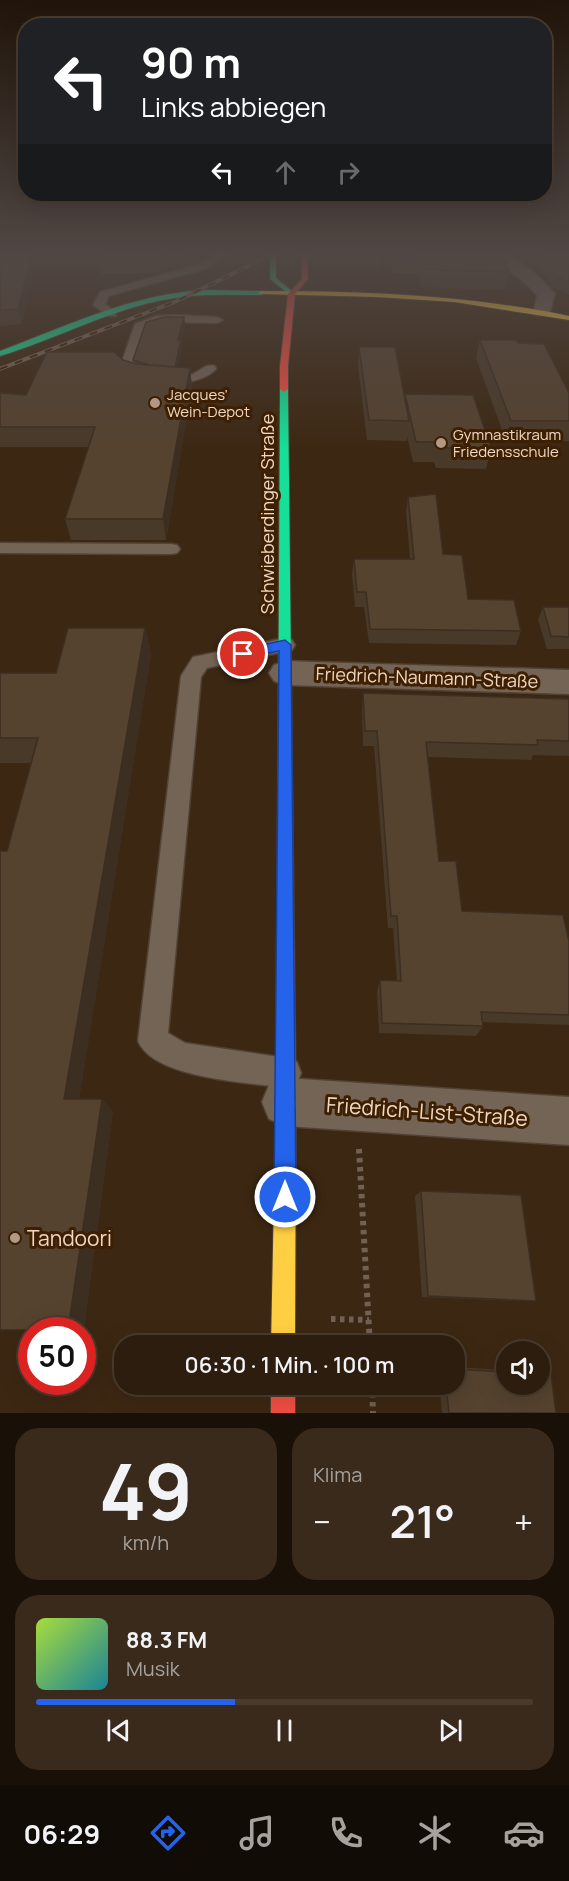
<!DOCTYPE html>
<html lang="de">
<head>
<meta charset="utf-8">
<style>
  :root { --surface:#2d1d0e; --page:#392a1c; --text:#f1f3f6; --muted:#a7a29e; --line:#483b2e; --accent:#2563eb }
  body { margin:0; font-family:Manrope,sans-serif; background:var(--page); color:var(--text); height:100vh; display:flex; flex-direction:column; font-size:22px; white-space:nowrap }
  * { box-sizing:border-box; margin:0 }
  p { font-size:20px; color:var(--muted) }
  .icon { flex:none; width:33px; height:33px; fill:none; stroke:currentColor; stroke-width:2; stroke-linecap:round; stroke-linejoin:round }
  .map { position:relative; height:1413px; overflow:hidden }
  .side { display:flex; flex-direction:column; gap:15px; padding:15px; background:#191008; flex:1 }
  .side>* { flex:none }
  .banner { position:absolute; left:18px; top:18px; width:534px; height:183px; border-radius:24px; box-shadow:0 6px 24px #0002,0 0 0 2px var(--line); background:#202124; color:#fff; overflow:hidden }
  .buttons { position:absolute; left:496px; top:1341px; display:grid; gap:12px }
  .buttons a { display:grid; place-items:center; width:54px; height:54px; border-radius:50%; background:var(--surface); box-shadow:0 6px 24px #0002,0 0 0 2px var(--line); font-size:30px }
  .speed { position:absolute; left:18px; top:1317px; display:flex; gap:12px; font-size:30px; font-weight:700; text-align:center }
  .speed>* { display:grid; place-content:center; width:78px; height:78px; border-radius:50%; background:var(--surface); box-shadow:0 6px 24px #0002,0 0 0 2px var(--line); line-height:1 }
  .speed .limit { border:9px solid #d22; background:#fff; color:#111 }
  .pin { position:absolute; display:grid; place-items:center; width:51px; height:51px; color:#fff; margin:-26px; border:3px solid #fff; border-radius:50%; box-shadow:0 2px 6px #0007 }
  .me { position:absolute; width:66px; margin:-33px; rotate:0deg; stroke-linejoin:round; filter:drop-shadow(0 0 4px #0008) }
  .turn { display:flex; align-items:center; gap:21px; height:126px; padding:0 24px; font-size:27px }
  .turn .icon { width:78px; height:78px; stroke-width:2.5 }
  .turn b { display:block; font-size:42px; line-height:51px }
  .lanes { display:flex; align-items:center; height:57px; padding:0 24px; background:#0003; justify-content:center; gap:30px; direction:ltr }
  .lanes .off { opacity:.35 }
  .big { font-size:45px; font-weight:600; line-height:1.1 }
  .side .card { flex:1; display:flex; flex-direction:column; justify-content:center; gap:9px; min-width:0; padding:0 21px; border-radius:24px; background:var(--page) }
  .side .dial { align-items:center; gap:0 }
  .dial b { font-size:78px; line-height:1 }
  .song { display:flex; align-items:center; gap:18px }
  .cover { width:72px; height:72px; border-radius:9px; background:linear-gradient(135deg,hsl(80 70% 55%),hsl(190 70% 35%)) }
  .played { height:6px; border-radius:3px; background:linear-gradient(90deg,var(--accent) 40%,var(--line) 40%) }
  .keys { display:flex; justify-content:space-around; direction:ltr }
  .heat { display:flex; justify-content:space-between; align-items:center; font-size:33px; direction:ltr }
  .side .tiles { flex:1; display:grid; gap:15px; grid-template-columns:1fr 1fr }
  .card:last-child { grid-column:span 2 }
  .trip { position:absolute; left:114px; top:1335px; width:351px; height:60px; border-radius:24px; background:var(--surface); box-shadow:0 6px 24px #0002,0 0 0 2px var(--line); font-weight:600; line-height:60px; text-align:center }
  .tab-bar { display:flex; height:96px; justify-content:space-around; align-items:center; background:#120c06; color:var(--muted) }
  .tab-bar .icon { width:42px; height:42px }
  .tab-bar .current { color:var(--accent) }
  .tab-bar b { font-size:27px; color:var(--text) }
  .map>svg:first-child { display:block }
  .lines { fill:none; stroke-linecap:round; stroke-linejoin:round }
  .lane-casing { stroke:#524234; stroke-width:3 }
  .street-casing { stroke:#524234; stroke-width:3 }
  .fast-casing { stroke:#524234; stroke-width:2 }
  .slow-casing { stroke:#524234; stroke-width:2 }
  .jam-casing { stroke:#524234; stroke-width:2 }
  .path-far1 { stroke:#716153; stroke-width:2; stroke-dasharray:1.5 1.5; stroke-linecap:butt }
  .path { stroke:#716153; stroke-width:6; stroke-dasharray:4.5 4.5; stroke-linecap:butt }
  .lane { fill:#746456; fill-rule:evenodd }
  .street { fill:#746456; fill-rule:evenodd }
  .fast { fill:#16e098; fill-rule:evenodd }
  .slow { fill:#ffcf43; fill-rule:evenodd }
  .jam { fill:#f24e42; fill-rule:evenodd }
  .rail-casing { stroke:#776757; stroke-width:4 }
  .rail { stroke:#3d1f02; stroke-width:2; stroke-dasharray:8; stroke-linecap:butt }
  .wall { fill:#493928 }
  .shaded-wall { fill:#3c2e21 }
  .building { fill:#55422f; stroke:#3c2e21; stroke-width:1.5 }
  .route { fill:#2563eb; stroke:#184099; stroke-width:1.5 }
  .poi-dot { fill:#b19985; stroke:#3d1f02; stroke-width:2 }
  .labels { text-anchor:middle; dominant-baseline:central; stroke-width:6; stroke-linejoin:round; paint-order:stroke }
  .far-poi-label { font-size:15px; fill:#f0d7c3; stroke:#3d1f02; text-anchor:start }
  .street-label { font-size:18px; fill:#f0d7c3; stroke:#3d1f02 }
  .near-street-label { font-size:21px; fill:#f0d7c3; stroke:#3d1f02 }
  .near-poi-label { font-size:21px; fill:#f0d7c3; stroke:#3d1f02; text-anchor:start }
</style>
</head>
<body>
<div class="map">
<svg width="569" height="1413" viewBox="0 0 569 1413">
  <rect width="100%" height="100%" fill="#3c2712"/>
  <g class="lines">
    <g class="lane-casing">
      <path id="lane" d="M216,253H228L208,268L109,296L105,304L116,312V316H108L93,305L100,292L200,264Z
        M177,315L217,317L223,320L217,323L166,322L144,328L132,369C146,378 177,380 193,374C201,370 205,364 215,366L216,369C199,388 136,391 119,370L135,324L156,316Z
        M0,543L171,544L177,545L180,549L177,553L171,554L0,553Z
        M285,638L292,640L295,645L292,650L207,668L201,677L168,1033L185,1043L286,1058L297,1062L301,1073L297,1084L286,1088C249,1082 154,1079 138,1041L181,676L193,657Z"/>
    </g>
    <g class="street-casing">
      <path id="street" d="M486,253C492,253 500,252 506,254C521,260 545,281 555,294L549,315H537L534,311L537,295L524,282Z
        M285,661L569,670V694L285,685L274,681L269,673L274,665Z
        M286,1078L569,1097V1145L286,1126L269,1119L262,1102L269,1085Z"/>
    </g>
    <g class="fast-casing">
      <path id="fast" d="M270,253H276V278L294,293V295H290L270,279Z
        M209,290L261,291L265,293L261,295C230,295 200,293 169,299C110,309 57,339 0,356V351C67,326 136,292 209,290Z
        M284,386L288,389L292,761L290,765L285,767L280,765L278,761L280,389Z"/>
    </g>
    <g class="slow-casing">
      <path id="slow" d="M261,291C365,291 467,295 569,316V320L454,302L377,297L259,294V292Z
        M286,1090L293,1093L296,1100L295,1346H271L276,1100L279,1093Z"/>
    </g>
    <g class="jam-casing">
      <path id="jam" d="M301,253H307L308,279L295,294L288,366V389L284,392L280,389V366L288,294L302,279Z
        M285,755L290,757L292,761L296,1100L293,1107L286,1110L279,1107L276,1100L278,761L280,757Z
        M271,1384H295V1413H271Z"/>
    </g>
    <path class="path-far1" d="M378,253V269"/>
    <path class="path" d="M359,1149L370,1346
      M331,1319L369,1320
      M372,1384L373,1413"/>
    <use href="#lane" class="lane"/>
    <use href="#street" class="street"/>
    <use href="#fast" class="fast"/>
    <use href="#slow" class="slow"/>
    <use href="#jam" class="jam"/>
    <g class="rail-casing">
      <path id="rail" d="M0,369L177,301L275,253"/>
    </g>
    <use href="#rail" class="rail"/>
  </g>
  <path class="wall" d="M0,253H38L22,324L0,326Z
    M100,253H186L184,266L167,267L166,271L160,273L100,274L98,259Z
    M392,253H500L509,272L505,290L421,287L420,274L391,273Z
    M531,253H569V295L553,287Z
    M184,317L185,325L181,340L182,348L177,367L190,368L192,387L166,540H71L65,519L89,447H0V393L26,395L134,364L133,360Z
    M480,340L518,343L569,393V441H506L476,358Z
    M359,347L405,398V394L491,448L486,469L436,468L434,462H413L407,436V441L367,440L358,366Z
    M408,497L443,554L468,599L521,631L516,645L369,643L364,607H355L352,574L354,559H410L406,512Z
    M543,607H569V649H547L538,620Z
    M145,628L151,654L79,1099H102L113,1112L84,1328L7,851L31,763H0V673H56Z
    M363,693L569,699V756L533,755L531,760L428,757L439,861L462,911L569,941V1025L482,1022L483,1026L476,1036L379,1033L377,991L380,980L397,981L393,928H388L374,746H363L362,709Z
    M421,1191L536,1301H526L422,1297L415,1196Z
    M454,1367L507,1370V1384H540V1371L551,1374L556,1413H442L439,1384H454Z"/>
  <path class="shaded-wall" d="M32,253H38L22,324L18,309Z
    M166,253L167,267L166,271L160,273L158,258Z
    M183,253H186L184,266Z
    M184,317L185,325L179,348L178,340Z
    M181,340L182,348L176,375L175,367Z
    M190,368L192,387L166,540L163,519Z
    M145,628L151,654L77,1112L64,1099Z
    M102,1099L113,1112L84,1328L68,1330Z"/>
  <path class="building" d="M0,253H32L18,309L0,310Z
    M100,253H165V257L158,258L98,259Z
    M393,253H500L509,272L424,269L423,256L393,255Z
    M540,253H569V283L556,276Z
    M165,317H184L178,340H181L175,367L150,365L133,360L146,322Z
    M480,340H516L518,343L544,344L569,393V421H511Z
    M359,347H395L409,421L369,420Z
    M47,352H114L123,360L136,364L190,368L163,519H65L95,427H0V393L26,395Z
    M405,394L473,395L491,448H440L438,442H416Z
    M436,494L443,554L462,555L468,599L514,600L521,631L370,629L366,592H357L354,559H414L408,497Z
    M543,607H569V637L551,636Z
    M68,628H145L64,1099H102L68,1330H0V851H7L38,738H0V673H56Z
    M363,693L569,699V741L537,740L538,745L426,742L439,861H456L462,911L563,915L569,941V1015L481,1012L483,1026L382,1023L380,980L401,981L397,916H391L377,731H365Z
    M421,1191L521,1195L536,1301L428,1296Z
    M454,1369L507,1372V1384H540V1373L551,1374L556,1413H449L446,1384H454Z"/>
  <linearGradient id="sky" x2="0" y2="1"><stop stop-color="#21150a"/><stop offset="0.56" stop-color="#504744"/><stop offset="1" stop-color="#504744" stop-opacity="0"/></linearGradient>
  <rect width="569" height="451" fill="url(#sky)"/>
  <path class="route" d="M285,640L291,645L296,1197L292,1205L285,1208L277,1205L274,1197L279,651L243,658L236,654L243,649Z"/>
  <g class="poi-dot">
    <circle cx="155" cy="403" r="6"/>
    <circle cx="441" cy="443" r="6"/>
    <circle cx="15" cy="1238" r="6"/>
  </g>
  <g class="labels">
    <g class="far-poi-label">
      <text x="167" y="394">Jacques'<tspan x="167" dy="17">Wein-Depot</tspan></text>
      <text x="453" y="434">Gymnastikraum<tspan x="453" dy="17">Friedensschule</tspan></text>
    </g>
    <g class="street-label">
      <text transform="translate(267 514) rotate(-90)">Schwieberdinger Straße</text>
      <text transform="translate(427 677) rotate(2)">Friedrich-Naumann-Straße</text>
    </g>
    <g class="near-street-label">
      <text transform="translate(427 1111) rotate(4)">Friedrich-List-Straße</text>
    </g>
    <g class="near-poi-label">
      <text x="27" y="1238">Tandoori</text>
    </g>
  </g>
</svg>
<div class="buttons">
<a><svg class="icon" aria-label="sound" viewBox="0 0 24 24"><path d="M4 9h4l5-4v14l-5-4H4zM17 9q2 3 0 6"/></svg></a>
</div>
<div class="speed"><div class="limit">50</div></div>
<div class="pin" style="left:243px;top:654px;background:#d93025"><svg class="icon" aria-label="arrive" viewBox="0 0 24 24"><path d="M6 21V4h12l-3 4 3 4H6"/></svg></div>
<svg class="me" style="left:285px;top:1197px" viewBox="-20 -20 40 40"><circle r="17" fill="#2563eb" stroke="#fff" stroke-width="3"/><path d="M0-11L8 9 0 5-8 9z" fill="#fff"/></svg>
<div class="trip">06:30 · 1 Min. · 100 m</div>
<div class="banner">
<div class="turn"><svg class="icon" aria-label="left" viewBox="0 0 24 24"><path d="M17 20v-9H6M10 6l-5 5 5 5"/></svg><div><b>90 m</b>Links abbiegen</div></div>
<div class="lanes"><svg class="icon" aria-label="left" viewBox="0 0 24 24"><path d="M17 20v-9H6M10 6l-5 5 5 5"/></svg><svg class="icon off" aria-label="ahead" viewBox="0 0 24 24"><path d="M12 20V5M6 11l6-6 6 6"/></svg><svg class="icon off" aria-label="right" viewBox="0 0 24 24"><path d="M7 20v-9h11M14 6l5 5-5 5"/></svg></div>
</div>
</div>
<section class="side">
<div class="tiles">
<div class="card dial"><b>49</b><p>km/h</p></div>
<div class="card"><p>Klima</p>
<div class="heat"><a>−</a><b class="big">21°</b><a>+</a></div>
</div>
<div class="card">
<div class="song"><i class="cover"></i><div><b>88.3 FM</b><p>Musik</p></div></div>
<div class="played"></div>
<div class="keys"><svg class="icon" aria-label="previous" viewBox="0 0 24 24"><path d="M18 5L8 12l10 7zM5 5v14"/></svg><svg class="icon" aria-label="pause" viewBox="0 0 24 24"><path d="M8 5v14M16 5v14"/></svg><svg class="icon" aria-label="next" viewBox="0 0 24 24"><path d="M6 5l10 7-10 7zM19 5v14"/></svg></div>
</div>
</div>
</section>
<nav class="tab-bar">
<b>06:29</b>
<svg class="icon current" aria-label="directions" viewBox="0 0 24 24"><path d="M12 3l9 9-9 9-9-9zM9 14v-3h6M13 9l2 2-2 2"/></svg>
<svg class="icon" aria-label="music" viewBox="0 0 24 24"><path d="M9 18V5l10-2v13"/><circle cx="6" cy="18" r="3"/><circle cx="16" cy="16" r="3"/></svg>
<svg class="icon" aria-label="phone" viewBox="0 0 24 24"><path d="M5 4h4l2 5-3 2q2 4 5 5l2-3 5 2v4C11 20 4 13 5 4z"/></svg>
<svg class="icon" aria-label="climate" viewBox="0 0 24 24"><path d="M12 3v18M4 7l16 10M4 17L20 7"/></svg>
<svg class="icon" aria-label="car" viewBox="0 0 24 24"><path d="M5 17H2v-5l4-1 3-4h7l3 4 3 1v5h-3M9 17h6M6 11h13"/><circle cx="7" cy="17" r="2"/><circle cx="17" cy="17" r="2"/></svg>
</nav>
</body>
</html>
